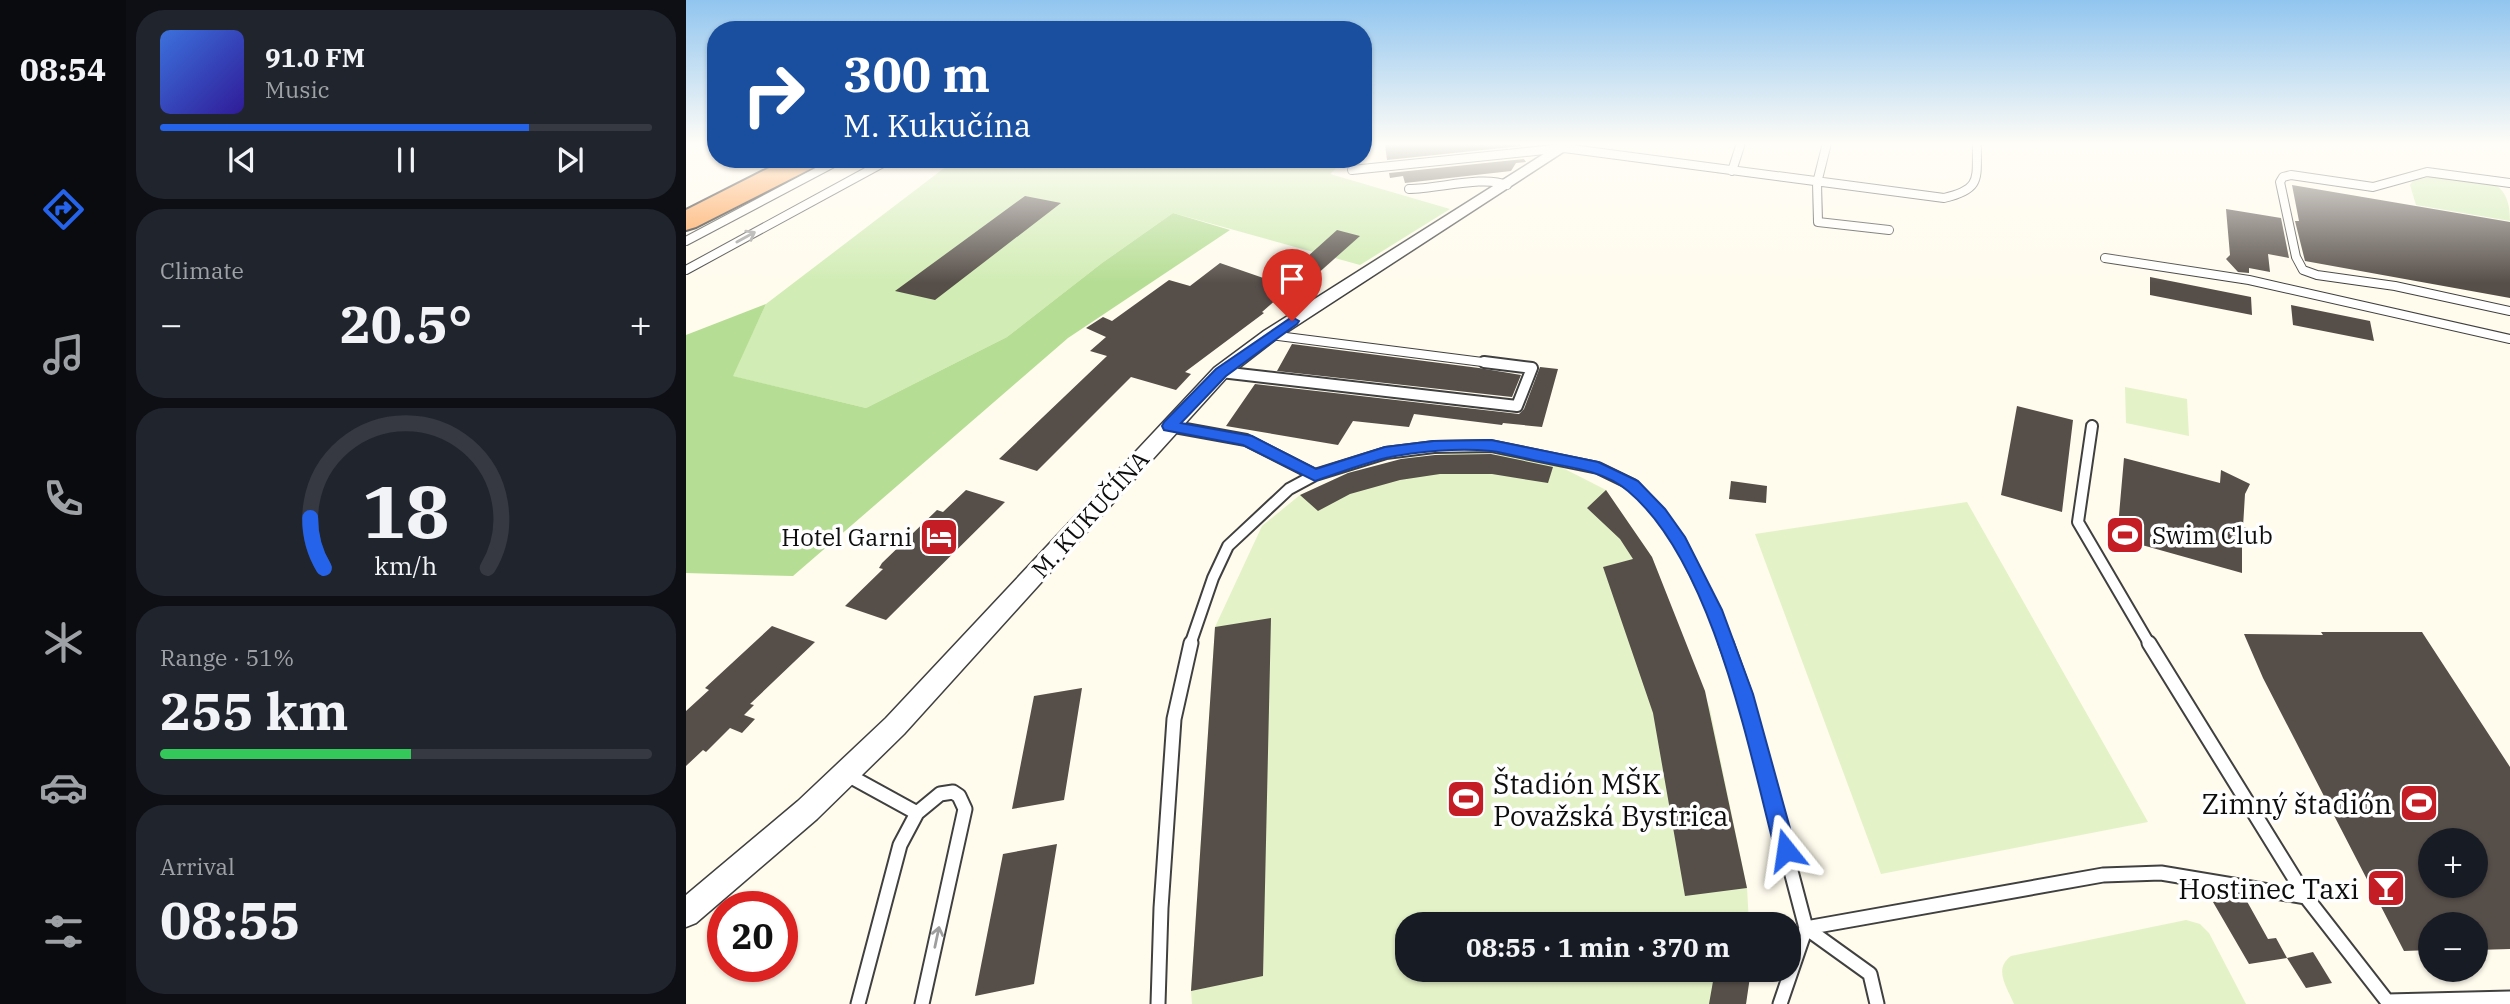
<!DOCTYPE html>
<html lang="en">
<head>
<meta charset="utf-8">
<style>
  :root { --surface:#171b24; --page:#20242c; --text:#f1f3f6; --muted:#9ea1a6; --line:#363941; --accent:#2563eb }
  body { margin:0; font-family:"IBM Plex Serif",serif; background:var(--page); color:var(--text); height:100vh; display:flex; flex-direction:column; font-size:26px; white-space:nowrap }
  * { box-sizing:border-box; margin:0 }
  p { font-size:23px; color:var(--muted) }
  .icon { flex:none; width:38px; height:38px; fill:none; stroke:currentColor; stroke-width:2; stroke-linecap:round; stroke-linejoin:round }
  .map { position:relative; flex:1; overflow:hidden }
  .panel { display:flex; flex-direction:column; gap:10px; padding:10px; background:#0d0f14; width:560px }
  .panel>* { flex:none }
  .top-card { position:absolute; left:21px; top:21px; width:665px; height:147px; border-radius:28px; box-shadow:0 2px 5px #0004; background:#1a4fa0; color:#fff; overflow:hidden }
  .controls { position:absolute; left:1732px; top:828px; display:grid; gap:14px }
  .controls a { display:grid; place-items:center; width:70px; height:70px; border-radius:50%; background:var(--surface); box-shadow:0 2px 5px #0004; font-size:35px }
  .speed { position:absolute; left:21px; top:891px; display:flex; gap:14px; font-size:35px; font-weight:700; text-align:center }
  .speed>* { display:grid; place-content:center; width:91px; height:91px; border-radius:50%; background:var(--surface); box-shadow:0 2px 5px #0004; line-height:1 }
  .speed .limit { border:10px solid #d22; background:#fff; color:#111 }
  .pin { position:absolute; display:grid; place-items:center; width:60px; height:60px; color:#fff; margin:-72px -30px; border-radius:50% 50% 50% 0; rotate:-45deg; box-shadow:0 0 7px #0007 }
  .pin .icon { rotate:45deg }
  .me { position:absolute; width:77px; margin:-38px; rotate:345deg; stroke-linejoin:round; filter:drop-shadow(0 0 5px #0008) }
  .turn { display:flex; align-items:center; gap:24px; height:147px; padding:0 21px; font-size:32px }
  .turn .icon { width:91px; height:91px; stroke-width:2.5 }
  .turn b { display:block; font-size:49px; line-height:60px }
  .big { font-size:52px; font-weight:700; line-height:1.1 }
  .panel .tile { flex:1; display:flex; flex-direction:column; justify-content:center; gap:10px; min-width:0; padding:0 24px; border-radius:28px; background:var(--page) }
  .panel .dial { align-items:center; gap:0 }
  .dial svg { height:182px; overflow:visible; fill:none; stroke:var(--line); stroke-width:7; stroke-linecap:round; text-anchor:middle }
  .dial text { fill:var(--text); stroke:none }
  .song { display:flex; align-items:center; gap:21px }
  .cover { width:84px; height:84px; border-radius:10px; background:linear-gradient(135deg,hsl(220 70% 55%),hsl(250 70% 35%)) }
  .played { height:7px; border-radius:4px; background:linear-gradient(90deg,var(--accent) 75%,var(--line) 75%) }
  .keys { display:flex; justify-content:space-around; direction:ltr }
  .heat { display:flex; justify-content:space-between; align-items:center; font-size:38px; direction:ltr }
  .charge { height:10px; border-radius:5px; background:linear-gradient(90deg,#34c759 51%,var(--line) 0) }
  .trip { position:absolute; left:709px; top:912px; width:406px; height:70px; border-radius:28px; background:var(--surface); box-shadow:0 2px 5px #0004; font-weight:700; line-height:70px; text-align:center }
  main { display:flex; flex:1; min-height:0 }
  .menu { display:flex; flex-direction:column; width:126px; justify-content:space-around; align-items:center; background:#090b0e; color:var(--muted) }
  .menu .icon { width:49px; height:49px }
  .menu .current { color:var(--accent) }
  .menu b { font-size:32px; color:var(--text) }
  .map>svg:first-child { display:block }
  .green { fill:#d1ecb4 }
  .forest { fill:#b5dd93 }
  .pitch { fill:#e4f2c7 }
  .building { fill:#564e49; fill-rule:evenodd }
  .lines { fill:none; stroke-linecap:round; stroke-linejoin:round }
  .lane-far2-casing { stroke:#404040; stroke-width:10 }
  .lane-far1-casing { stroke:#404040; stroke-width:14 }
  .lane-casing { stroke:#404040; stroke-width:17 }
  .street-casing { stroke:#404040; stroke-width:3 }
  .highway-casing { stroke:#1e1e1e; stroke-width:4 }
  .lane-far2 { stroke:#fff; stroke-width:8 }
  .lane-far1 { stroke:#fff; stroke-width:10 }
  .lane { stroke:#fff; stroke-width:13 }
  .street { fill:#fff; fill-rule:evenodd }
  .highway { fill:#fd9d4d; fill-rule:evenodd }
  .oneway { stroke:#9e9e9e }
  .route { fill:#2563eb; stroke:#184099; stroke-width:2 }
  .labels { text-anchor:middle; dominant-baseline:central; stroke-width:7; stroke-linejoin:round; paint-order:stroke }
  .street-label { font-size:24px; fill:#0d0d0d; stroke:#fff }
  .poi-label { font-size:24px; fill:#0d0d0d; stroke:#fff; text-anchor:start }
  .near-poi-label { font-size:28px; fill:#0d0d0d; stroke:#fff; text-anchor:end }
</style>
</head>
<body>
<main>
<nav class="menu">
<b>08:54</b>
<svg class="icon current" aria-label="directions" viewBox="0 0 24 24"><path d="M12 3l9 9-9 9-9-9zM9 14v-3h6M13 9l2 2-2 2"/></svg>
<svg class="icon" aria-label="music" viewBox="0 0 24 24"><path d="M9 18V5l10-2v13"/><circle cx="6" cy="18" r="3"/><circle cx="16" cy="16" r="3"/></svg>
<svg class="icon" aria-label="phone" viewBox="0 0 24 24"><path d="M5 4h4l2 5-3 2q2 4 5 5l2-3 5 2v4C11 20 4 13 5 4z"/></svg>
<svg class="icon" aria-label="climate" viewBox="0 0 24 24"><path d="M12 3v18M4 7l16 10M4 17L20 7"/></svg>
<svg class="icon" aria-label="car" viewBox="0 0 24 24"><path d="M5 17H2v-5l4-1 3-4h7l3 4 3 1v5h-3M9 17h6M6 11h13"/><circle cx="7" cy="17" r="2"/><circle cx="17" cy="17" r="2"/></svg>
<svg class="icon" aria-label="filters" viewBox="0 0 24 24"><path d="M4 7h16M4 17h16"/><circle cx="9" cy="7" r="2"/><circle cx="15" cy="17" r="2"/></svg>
</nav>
<section class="panel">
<div class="tile">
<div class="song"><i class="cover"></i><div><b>91.0 FM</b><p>Music</p></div></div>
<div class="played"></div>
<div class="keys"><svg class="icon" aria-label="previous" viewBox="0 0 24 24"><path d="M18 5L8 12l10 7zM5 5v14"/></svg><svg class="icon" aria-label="pause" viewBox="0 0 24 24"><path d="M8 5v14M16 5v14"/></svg><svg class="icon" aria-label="next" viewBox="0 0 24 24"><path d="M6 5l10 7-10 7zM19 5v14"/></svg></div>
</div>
<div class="tile"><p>Climate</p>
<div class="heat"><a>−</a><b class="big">20.5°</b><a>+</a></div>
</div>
<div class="tile dial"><svg viewBox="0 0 100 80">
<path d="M14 69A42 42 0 1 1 86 69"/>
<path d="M14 69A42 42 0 0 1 8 47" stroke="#2563eb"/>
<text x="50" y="56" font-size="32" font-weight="700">18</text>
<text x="50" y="72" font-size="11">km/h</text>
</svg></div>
<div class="tile"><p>Range · 51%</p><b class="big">255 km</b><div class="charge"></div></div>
<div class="tile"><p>Arrival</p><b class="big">08:55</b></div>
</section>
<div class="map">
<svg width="1824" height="1004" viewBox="0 0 1824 1004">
  <rect width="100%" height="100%" fill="#fffbed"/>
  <path class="green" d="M270,159H659L644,174L764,209L674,265L487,213L416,263L321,337L180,408L46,376L80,304Z
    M1747,176L1806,183C1821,190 1824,205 1824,221L1730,205L1724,185L1727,181Z"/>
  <path class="forest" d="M487,213L544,230L382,338L107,576L0,573V335L80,304L47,376L180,408L321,337L416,263Z"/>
  <path class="pitch" d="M1439,387L1501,399L1503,436L1440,423Z
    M780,452L834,457L869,464L920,490L966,557L1024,709L1061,888L1063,924H721V970H1064L1060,1004H506L505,991L529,627L576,526L614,495L662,473L722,458Z
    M1281,502L1462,822L1195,874L1069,534Z
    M1500,920L1514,924L1523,933L1560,1004H1328C1321,987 1307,969 1325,956Z"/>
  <path class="building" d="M722,143H834L835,146L701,160L699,145Z
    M838,159L840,162L830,163L825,171L719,183L717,176L704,178L703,173Z
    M1606,185L1824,222V298L1619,261L1609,221H1613Z
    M339,196L375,203L249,300L209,291Z
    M1540,209L1595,218L1603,258L1582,254L1584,272L1563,268V273L1552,272L1540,259L1544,255Z
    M651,230L674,236L629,276L621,273L576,312L578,313L499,372L505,374L490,390L445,377L351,471L313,459L421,356L404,351L420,337L400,328L417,317L426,321L483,280L504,286L534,263L586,281L616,256L621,257Z
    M1464,277L1565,297L1566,315L1464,295Z
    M1605,305L1684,321L1688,341L1607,325Z
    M606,344L793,368L835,375L826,397L591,371Z
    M854,367L872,369L856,427L817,423L816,425L728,414L723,427L667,421L652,445L540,426L569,384L833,414L838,409Z
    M1331,406L1387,420L1376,512L1315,495Z
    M805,454L867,467L862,483L806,474H754L714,480L664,494L632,511L614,495L662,473L715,459L749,455Z
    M1438,458L1534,483L1535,470L1564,484L1559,494L1557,527L1564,529L1563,544L1556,543V573L1431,538Z
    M1045,481L1081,486L1080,503L1043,499Z
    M280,490L319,502L200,620L159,606L197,569L193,568L196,563L251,510L257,512Z
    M920,490L966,557L1019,691L1061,888L999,896L967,713L917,567L947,559L934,539L901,508Z
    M585,618L577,976L505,991L529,627Z
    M86,626L129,642L64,704L68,705L58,715L69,719L56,733L44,728L20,752L17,750L0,766V711L23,690L19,688Z
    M1635,632H1736L1824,767V949L1790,950V924H1745V950L1718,951L1577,678L1558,634L1637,635ZM1745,840H1790V886H1745Z
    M396,688L378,800L326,809L348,696Z
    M371,844L348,984L289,996L317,854Z
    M1558,896L1582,939L1590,938L1601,958L1563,964L1527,902Z
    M1627,952L1646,983L1620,988L1601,958Z
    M1029,970H1065L1060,1004H1023Z"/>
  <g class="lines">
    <g class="lane-far2-casing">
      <path id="lane-far2" d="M1141,143L1131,183L1132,222L1203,230
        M666,170L878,148L1258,198C1297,189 1290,178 1291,143
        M1046,171L1055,143
        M1824,183L1741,172L1687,187L1605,175L1597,177L1594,182L1610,257L1617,270L1631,275L1709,286L1824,311
        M723,189C752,189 797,175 821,185
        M0,241L155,159
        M1419,258L1563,280L1824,339
        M0,270L204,159
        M584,335L812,364"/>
    </g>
    <g class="lane-far1-casing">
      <path id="lane-far1" d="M535,372L831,406L846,368L798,362
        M483,426L560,440L629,475
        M1406,426L1392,522L1464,645
        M504,645L527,578L542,546L603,489L629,475L700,453L748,447L805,446L912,468L947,485L974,514L994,542L1028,610L1041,645"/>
    </g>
    <g class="lane-casing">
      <path id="lane" d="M1040,643L1058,693L1120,928L1094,1004
        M1463,643L1620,897L1701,1001
        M160,774L231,813
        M172,1004L214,845L231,813L254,794L267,792L273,796L279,809L236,1004
        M472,1004L475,908L488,719L505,643
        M1191,1004L1184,974L1120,928L1417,875L1475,873L1620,897
        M1703,1004L1701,1001L1824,998"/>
    </g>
    <g class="street-casing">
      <path id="street" d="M875,143H891L590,339L542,376L218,734L131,819L10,923L0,927V895L112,801L200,718L528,368L578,331Z"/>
    </g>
    <g class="highway-casing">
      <path id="highway" d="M101,159H135L132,165L10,227L0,230V210Z"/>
    </g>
    <use href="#lane-far2" class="lane-far2"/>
    <use href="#lane-far1" class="lane-far1"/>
    <use href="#lane" class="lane"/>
    <use href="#street" class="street"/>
    <use href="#highway" class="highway"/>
  </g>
  <defs><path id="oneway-shaft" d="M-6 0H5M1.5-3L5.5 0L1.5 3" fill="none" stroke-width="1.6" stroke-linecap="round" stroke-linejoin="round" transform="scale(1.75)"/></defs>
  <g class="oneway">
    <use href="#oneway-shaft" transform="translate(60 237) rotate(-29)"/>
    <use href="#oneway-shaft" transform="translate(251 937) rotate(-78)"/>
  </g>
  <linearGradient id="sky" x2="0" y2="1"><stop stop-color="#91c5ef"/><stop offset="0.51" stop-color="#fffdf7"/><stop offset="1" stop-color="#fffdf7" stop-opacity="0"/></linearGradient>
  <rect width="1824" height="283" fill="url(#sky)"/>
  <path class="route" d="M606,317L613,321L611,324L540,376L495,423L566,436L630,469L699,447L748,441L805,440L912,462L952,481L979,509L999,537L1036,610L1067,694L1110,850L1107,857L1100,860L1092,857L1089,850C1062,746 1026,561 942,491C918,470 882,467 852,461C837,458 821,453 805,451C772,448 732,451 700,458C676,464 652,473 629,481L557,445L478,430L476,426L478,422L530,369Z"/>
  <defs>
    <g id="stadium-square" transform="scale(2.0125)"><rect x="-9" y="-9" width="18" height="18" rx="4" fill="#c51d26" stroke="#fff"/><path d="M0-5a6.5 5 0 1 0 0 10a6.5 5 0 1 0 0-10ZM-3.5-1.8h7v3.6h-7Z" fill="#fff"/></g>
    <g id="hotel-square" transform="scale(2.0125)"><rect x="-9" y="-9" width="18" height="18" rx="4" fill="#c51d26" stroke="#fff"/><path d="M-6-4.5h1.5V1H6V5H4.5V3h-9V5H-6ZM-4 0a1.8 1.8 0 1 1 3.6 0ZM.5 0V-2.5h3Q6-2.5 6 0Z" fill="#fff"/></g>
    <g id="bar-square" transform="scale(2.0125)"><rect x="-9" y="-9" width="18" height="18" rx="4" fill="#c51d26" stroke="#fff"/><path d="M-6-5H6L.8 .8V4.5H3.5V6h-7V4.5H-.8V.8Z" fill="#fff"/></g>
  </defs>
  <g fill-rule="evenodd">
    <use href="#stadium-square" x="1439" y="535"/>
    <use href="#hotel-square" x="253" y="537"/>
    <use href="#stadium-square" x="780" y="799"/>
    <use href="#stadium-square" x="1733" y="803"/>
    <use href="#bar-square" x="1700" y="888"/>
  </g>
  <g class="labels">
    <g class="street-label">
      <text transform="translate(404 514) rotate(-48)">M. KUKUČÍNA</text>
    </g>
    <g class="poi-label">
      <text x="1466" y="535">Swim Club</text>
      <text x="226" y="537" text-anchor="end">Hotel Garni</text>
    </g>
    <g class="near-poi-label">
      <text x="807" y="783" text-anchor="start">Štadión MŠK<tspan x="807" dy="32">Považská Bystrica</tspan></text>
      <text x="1706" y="803">Zimný štadión</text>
      <text x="1673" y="888">Hostinec Taxi</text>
    </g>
  </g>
</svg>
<div class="controls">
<a>+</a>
<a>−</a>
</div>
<div class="speed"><div class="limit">20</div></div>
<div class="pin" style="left:606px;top:321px;background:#d93025"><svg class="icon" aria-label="arrive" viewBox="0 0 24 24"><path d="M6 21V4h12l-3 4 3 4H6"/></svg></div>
<svg class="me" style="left:1100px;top:850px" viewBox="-20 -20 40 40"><path d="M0-17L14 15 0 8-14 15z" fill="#2563eb" stroke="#fff" stroke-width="4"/></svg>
<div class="trip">08:55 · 1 min · 370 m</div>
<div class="top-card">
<div class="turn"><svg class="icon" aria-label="right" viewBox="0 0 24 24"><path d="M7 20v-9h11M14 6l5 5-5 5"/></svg><div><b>300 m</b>M. Kukučína</div></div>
</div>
</div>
</main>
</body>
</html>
